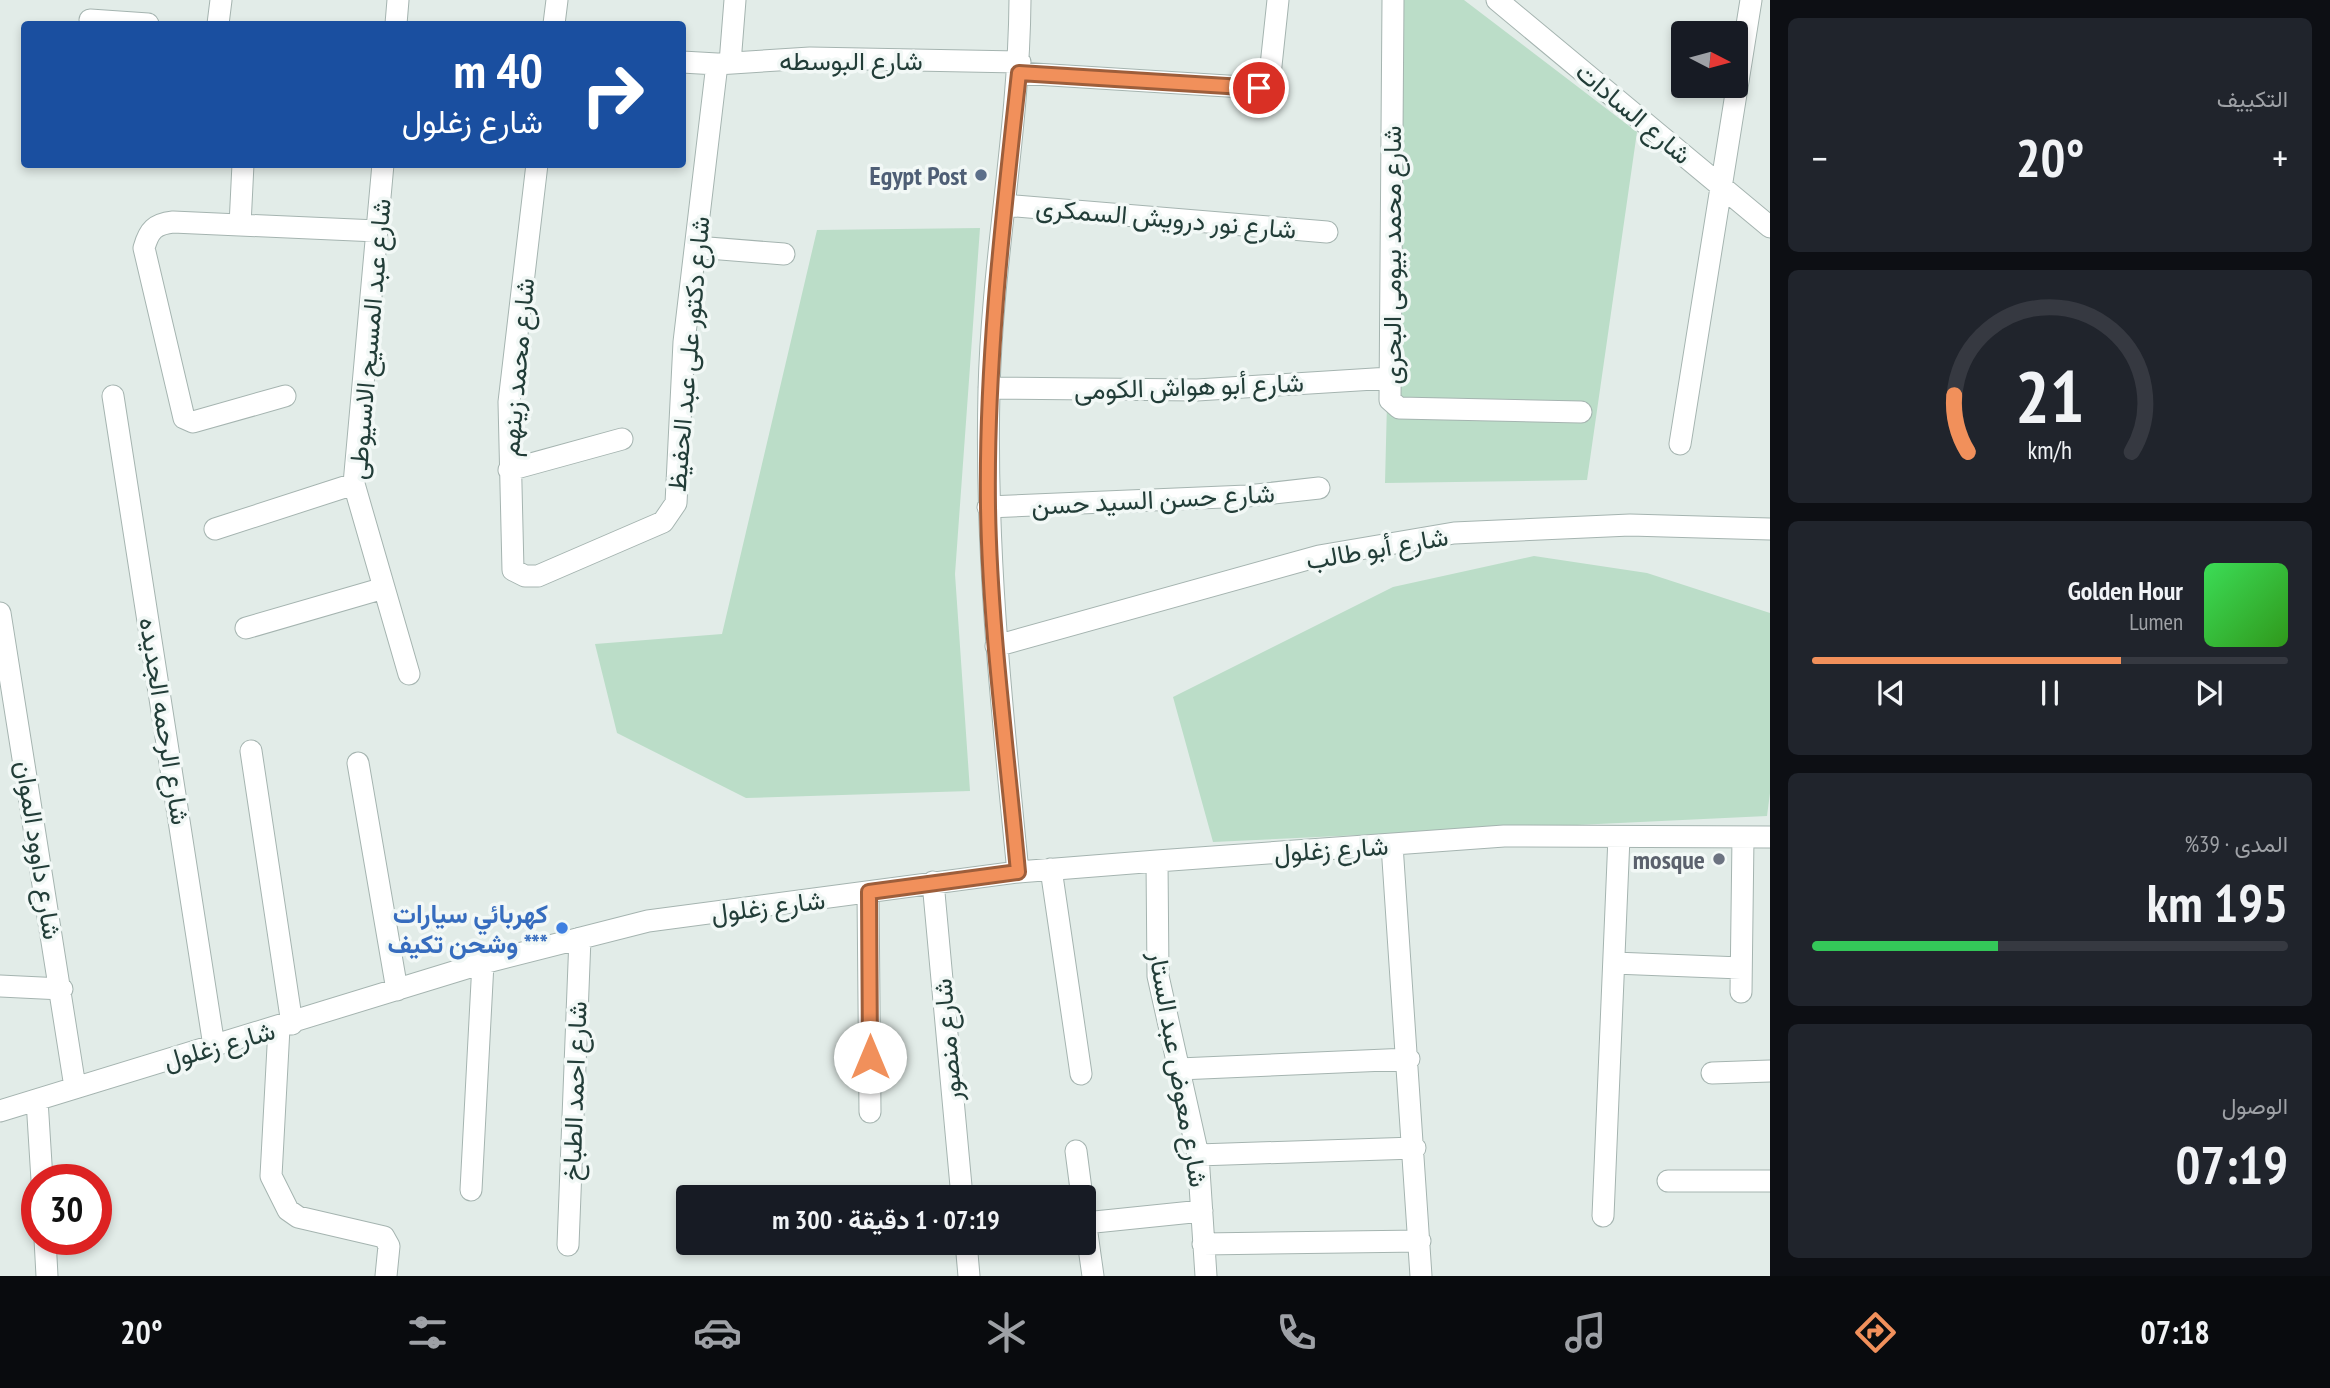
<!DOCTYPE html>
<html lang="ar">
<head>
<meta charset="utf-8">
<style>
  :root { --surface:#171b24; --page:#20242c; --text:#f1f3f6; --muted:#9ea1a6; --line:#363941; --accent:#f1905b }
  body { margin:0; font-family:"PT Sans Narrow",Vazirmatn,sans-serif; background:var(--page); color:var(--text); direction:rtl; height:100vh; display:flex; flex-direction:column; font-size:26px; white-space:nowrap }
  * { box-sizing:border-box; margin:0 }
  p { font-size:23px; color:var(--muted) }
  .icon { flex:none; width:38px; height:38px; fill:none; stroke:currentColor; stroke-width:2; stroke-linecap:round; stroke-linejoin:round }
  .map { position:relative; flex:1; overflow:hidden; direction:ltr }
  .sheet { display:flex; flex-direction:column; gap:18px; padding:18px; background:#0d0f14; width:560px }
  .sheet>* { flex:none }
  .hud { position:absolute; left:21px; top:21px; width:665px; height:147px; border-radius:7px; box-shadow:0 4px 10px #0003; direction:rtl; background:#1a4fa0; color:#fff; overflow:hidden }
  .needle { width:46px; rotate:96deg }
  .controls { position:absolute; left:1671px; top:21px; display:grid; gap:14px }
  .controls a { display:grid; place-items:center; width:77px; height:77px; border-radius:7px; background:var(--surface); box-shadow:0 4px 10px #0003; font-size:35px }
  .speed { position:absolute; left:21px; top:1164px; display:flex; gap:14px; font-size:35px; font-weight:700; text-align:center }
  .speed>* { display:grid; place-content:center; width:91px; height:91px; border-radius:50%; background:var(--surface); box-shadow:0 4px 10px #0003; line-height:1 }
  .speed .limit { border:10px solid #d22; background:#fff; color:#111 }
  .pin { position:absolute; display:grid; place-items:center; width:60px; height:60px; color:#fff; margin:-30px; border:4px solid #fff; border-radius:50%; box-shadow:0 2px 7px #0007 }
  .me { position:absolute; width:77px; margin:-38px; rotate:0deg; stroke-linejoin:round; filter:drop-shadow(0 0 5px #0008) }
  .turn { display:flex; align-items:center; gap:24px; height:147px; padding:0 28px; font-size:32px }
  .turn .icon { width:91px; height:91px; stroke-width:2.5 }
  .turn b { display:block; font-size:49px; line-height:60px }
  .big { font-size:52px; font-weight:700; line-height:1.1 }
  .sheet .widget { flex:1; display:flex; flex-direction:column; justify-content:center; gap:10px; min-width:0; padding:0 24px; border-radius:10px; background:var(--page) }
  .sheet .dial { align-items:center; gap:0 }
  .dial svg { height:182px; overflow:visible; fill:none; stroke:var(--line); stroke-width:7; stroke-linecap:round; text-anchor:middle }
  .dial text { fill:var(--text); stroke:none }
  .song { display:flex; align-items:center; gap:21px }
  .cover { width:84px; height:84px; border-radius:10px; background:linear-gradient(135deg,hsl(130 70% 55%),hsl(110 70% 35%)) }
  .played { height:7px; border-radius:4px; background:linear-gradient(90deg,var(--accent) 65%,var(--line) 65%) }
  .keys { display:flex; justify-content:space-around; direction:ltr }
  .heat { display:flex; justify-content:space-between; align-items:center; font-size:38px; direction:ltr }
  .charge { height:10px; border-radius:5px; background:linear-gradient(90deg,#34c759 39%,var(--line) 0) }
  .trip { position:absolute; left:676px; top:1185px; width:420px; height:70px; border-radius:7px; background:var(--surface); box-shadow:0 4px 10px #0003; font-weight:700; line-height:70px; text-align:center; direction:rtl }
  .tab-bar { display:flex; height:112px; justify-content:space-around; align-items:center; background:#090b0e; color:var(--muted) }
  .tab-bar .icon { width:49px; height:49px }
  .tab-bar .current { color:var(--accent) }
  .tab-bar b { font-size:32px; color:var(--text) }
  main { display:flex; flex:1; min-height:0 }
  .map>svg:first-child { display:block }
  .green { fill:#bbddc8 }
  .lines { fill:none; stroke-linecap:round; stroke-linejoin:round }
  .minor-casing { stroke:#a5b4b0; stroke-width:23 }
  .minor { stroke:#fff; stroke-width:21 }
  .route-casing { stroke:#9d5e3b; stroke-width:18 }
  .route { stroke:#f1905b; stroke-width:12 }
  .service-dot { fill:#5c6f8a; stroke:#f2f8f6; stroke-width:2.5 }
  .worship-dot { fill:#6b7280; stroke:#f2f8f6; stroke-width:2.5 }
  .shop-dot { fill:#3f7fe0; stroke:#f2f8f6; stroke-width:2.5 }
  .labels { text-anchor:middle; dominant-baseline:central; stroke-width:7; stroke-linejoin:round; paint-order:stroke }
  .street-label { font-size:26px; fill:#223d38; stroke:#f2f8f6 }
  .service-label { font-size:26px; font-weight:bold; fill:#4e5e75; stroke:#f2f8f6; text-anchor:end }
  .worship-label { font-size:26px; font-weight:bold; fill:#5b616d; stroke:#f2f8f6; text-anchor:end }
  .shop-label { font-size:26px; font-weight:bold; fill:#366cbe; stroke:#f2f8f6; text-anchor:end }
</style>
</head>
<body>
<main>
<section class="sheet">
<div class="widget"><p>التكييف</p>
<div class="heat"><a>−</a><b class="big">20°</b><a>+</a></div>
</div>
<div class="widget dial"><svg viewBox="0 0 100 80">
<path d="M14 69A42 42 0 1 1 86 69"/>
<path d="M14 69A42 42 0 0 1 8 44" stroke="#f1905b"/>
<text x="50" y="56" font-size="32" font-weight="700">21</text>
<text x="50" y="72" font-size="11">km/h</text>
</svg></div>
<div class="widget">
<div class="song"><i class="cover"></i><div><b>Golden Hour</b><p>Lumen</p></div></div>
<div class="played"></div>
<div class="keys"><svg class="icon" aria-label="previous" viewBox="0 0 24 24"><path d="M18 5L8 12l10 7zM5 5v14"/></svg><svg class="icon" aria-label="pause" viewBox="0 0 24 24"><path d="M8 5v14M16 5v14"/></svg><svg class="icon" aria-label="next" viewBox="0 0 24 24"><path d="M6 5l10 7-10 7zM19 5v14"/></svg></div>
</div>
<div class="widget"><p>المدى · 39%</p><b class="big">195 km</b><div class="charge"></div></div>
<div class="widget"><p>الوصول</p><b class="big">07:19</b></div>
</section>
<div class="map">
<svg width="1770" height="1276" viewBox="0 0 1770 1276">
  <rect width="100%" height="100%" fill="#e2ece8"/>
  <path class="green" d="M1397,0H1464L1637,132L1587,480L1385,483Z
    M980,228L955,574L970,791L746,798L617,733L595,644L722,634L817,230Z
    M1534,556L1647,573L1770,613V793L1767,816L1213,842L1173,697L1393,587Z"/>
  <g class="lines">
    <g class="minor-casing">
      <path id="minor" d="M1393,0L1390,400L1399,408L1581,412
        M1497,0L1770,227
        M90,20L148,24
        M218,24L221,0
        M396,24L398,0
        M554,24L557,0
        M682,62L717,64L810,58L1020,62
        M730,63L735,0
        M1019,73L1259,88L1270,75L1278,0
        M383,164L354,484L409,674
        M537,164L509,402L513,570L525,576H538L663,522L676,503L684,342L717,64
        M1005,205L1327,232
        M240,225L243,164
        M696,247L784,254
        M989,388L1197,390L1390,378
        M113,396L214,1046
        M285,396L193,422L184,418L144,248C149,230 155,224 173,222L377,231
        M1680,444L1751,0
        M509,470L622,439
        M988,507L1247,496L1319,488
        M215,529L354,484
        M0,613L75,1087
        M246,628L384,588
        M996,646L1319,556L1454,533L1630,525L1770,529
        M251,751L292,1024
        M358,763L397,990
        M1392,845L1421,1276
        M1157,861L1158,976L1198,1155L1206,1276
        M1051,869L1081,1074
        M1018,872C1002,711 985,552 989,391C992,260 1019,131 1020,0
        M933,882L962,1197
        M868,892L870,1112
        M1614,963L1741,968
        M0,986L62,989
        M1741,992L1743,837
        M279,1028L271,1176L288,1210L298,1217L384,1237L389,1246L386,1276
        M1179,1069L1409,1059
        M1712,1073L1770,1071
        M37,1100L42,1180
        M0,1111L483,963L648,921L1018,872L1157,861L1504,836L1770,837
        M1076,1151L1082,1197
        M1198,1155L1415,1148
        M1668,1181H1770
        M471,1190L483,963
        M1083,1205L1093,1276
        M1603,1216L1619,837
        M1085,1223L1202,1211
        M45,1239L47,1276
        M966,1242L969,1276
        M1203,1244L1420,1241
        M568,1245L580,938"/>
    </g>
    <use href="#minor" class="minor"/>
  </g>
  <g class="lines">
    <g class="route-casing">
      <path id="route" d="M870,1057L869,892L1018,872C1007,750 990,629 988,507C986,361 1003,218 1019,73L1259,88"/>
    </g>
    <use href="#route" class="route"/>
  </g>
  <circle class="service-dot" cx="981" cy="175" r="7"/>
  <circle class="worship-dot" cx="1719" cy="859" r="7"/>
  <circle class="shop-dot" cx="562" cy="928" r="7"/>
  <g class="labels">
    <g class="street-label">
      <text x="851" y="60">شارع البوسطه</text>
      <text transform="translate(1634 113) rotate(40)">شارع السادات</text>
      <text transform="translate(1166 218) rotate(5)">شارع نور درويش السمكرى</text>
      <text transform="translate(1391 255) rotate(-90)">شارع محمد بيومى البحرى</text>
      <text transform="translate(369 339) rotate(-85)">شارع عبد المسيح الاسيوطى</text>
      <text transform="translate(688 354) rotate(-85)">شارع دكتور على عبد الحفيظ</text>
      <text transform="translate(517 367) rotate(-85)">شارع محمد زينهم</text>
      <text transform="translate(1189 386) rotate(-2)">شارع أبو هواش الكومى</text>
      <text transform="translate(1153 499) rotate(-3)">شارع حسن السيد حسن</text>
      <text transform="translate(1377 548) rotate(-10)">شارع أبو طالب</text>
      <text transform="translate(165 721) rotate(81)">شارع الرحمه الجديده</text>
      <text transform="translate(1331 849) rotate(-4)">شارع زغلول</text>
      <text transform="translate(39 850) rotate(81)">شارع داوود الموان</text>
      <text transform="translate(768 906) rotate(-7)">شارع زغلول</text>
      <text transform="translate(947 1040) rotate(-95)">شارع منصور</text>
      <text transform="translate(219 1045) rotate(-16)">شارع زغلول</text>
      <text transform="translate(1179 1069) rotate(80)">شارع معوض عبد الستار</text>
      <text transform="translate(574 1091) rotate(-88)">شارع احمد الطباخ</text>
    </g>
    <g class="service-label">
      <text x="967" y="175">Egypt Post</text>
    </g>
    <g class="worship-label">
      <text x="1705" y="859">mosque</text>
    </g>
    <g class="shop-label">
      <text x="548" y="913">كهربائي سيارات<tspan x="548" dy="30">وشحن تكيف ***</tspan></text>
    </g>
  </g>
</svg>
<div class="controls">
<a><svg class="needle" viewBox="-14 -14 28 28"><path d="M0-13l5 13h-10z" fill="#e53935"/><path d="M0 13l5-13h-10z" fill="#9ea1a6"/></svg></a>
</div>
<div class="speed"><div class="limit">30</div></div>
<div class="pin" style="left:1259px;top:88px;background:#d93025"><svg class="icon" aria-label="arrive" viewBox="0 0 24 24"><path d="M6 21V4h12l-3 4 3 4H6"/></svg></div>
<svg class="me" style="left:870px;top:1057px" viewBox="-20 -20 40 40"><circle r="19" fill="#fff"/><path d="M0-13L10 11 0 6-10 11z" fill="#f1905b"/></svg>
<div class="trip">07:19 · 1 دقيقة · 300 m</div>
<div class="hud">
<div class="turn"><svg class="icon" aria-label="right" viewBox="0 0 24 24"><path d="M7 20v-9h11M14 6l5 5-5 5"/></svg><div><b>40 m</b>شارع زغلول</div></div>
</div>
</div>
</main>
<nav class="tab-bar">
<b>07:18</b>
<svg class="icon current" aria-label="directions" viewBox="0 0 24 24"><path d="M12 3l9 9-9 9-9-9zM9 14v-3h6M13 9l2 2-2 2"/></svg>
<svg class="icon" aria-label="music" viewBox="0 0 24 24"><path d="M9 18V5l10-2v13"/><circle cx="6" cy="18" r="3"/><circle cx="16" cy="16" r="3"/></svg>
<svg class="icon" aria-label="phone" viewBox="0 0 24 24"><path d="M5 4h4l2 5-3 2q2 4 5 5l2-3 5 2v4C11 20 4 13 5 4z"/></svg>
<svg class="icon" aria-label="climate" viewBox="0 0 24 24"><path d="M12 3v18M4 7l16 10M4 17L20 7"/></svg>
<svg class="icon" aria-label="car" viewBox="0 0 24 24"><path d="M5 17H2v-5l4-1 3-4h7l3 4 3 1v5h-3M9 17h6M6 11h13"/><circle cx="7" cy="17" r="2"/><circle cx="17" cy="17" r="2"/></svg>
<svg class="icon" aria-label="filters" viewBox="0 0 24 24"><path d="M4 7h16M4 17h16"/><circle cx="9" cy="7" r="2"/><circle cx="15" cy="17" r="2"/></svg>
<b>20°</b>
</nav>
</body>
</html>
